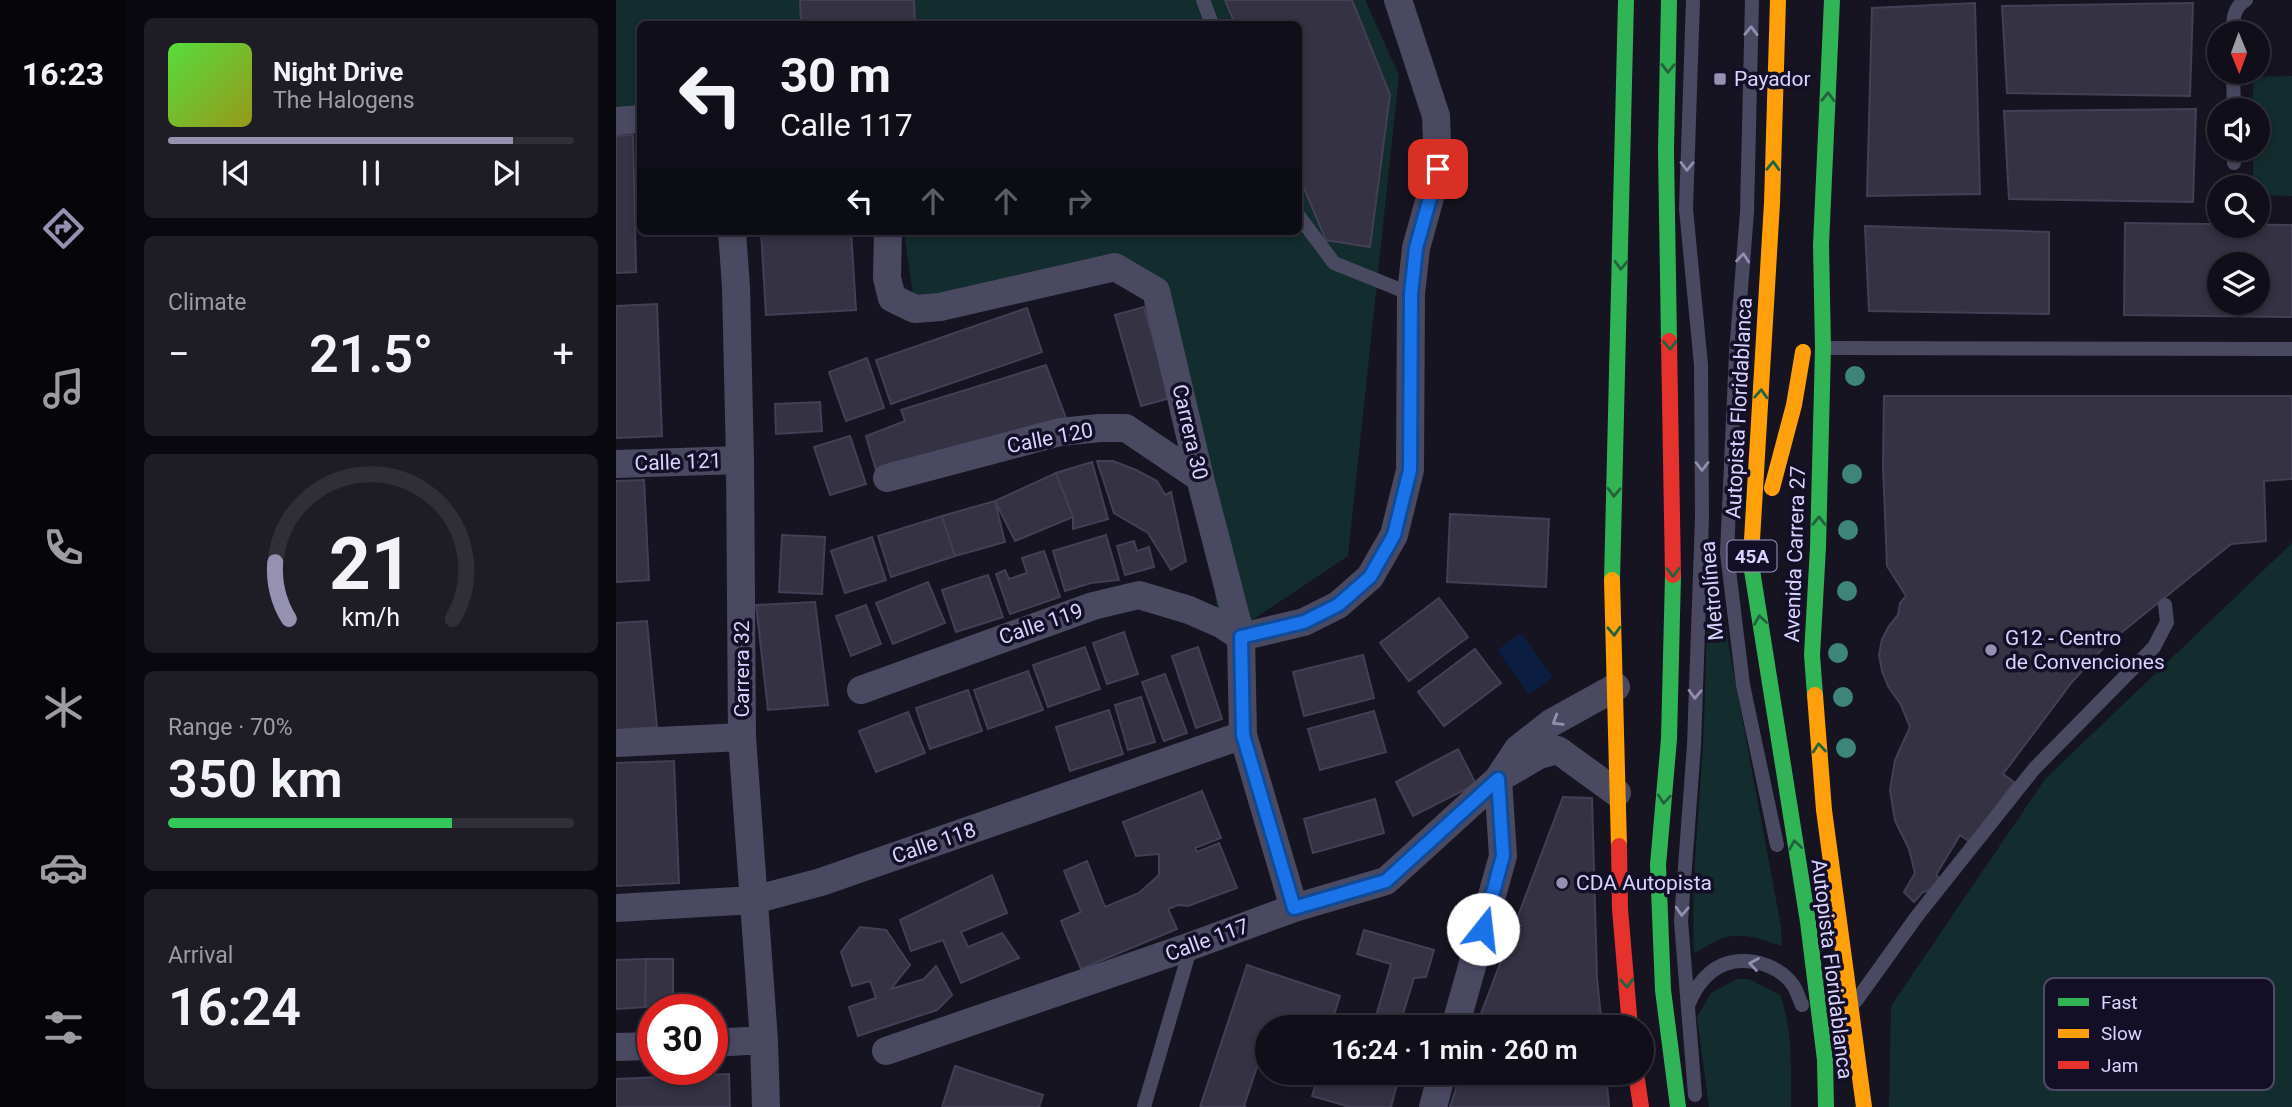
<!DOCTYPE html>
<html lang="en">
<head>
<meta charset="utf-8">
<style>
  :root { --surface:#100f19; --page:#1e1d26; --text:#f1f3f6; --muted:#9c9ca2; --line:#302f38; --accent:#9591b1 }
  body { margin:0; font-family:Roboto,sans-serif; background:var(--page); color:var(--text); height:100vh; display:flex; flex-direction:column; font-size:26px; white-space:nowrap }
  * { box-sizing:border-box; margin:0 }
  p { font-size:23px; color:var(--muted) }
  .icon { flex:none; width:38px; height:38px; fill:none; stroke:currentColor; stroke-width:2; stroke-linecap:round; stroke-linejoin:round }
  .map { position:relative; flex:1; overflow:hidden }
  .sheet { display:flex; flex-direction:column; gap:18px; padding:18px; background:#09080e; width:490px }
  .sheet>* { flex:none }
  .hud { position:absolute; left:21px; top:21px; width:665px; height:214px; border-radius:10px; box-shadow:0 4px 10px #0003,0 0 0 2px var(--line); background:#100f19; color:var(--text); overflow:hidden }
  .needle { width:46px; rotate:179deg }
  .tools { position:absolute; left:1591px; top:21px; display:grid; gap:14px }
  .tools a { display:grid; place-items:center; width:63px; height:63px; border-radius:50%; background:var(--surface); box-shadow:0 4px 10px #0003,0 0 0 2px var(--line); font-size:35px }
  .speed { position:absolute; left:21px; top:994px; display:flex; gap:14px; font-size:35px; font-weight:700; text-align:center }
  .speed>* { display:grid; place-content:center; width:91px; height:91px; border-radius:50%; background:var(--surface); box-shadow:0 4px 10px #0003,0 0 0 2px var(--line); line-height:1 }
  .speed .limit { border:10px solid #d22; background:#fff; color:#111 }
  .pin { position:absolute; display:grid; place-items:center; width:60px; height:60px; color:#fff; margin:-30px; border-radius:14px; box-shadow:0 4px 10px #0006 }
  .me { position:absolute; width:77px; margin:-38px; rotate:16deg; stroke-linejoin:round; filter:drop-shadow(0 0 5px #0008) }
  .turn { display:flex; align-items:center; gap:24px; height:147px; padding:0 28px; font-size:32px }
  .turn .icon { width:91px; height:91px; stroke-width:2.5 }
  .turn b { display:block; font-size:49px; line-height:60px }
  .lanes { display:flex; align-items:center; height:66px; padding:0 28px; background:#0003; justify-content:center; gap:35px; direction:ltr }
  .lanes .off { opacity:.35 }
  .big { font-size:52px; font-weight:600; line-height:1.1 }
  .sheet .card { flex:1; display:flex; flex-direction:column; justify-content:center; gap:10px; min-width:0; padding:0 24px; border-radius:10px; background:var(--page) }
  .sheet .dial { align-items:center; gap:0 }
  .dial svg { height:182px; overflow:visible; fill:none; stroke:var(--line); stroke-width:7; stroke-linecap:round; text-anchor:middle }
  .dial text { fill:var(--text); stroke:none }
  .song { display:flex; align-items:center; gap:21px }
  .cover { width:84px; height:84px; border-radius:10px; background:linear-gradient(135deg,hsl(110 70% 55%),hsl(60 70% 35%)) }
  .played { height:7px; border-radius:4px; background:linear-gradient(90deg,var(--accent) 85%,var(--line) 85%) }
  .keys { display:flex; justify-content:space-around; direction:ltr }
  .heat { display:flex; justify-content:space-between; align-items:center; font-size:38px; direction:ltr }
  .charge { height:10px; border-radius:5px; background:linear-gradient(90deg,#34c759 70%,var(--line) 0) }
  .trip { position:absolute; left:639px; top:1015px; width:399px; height:70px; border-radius:35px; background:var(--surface); box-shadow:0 4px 10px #0003,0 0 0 2px var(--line); font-weight:600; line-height:70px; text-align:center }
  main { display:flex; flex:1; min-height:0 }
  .dock { display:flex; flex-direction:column; width:126px; justify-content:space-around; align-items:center; background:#06060a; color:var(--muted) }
  .dock .icon { width:49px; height:49px }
  .dock .selected { color:var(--accent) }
  .dock b { font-size:32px; color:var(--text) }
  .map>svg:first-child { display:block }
  .green { fill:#132c2d }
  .water { fill:#0b1e41 }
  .building { fill:#343243; stroke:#433f54; stroke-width:2; fill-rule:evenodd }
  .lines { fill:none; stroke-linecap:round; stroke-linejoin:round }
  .lane { stroke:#4a4962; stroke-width:14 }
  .street { stroke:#4a4962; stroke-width:28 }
  .fast { stroke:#30b455; stroke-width:16 }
  .slow { stroke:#ff9f0a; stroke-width:16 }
  .jam { stroke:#e5322d; stroke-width:16 }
  .tree { fill:#3e8478 }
  .oneway { stroke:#928eb0 }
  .oneway2 { stroke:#22623e }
  .route-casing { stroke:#114b97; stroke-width:18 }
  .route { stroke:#1a73e8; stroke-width:12 }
  .poi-dot { fill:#9591b1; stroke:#130f26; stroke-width:2.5 }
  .labels { text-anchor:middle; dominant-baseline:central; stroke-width:7; stroke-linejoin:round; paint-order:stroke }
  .shield { fill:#130f26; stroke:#9e99be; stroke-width:2 }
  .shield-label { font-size:19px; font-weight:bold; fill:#d9d4ff }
  .poi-label { font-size:21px; fill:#d9d4ff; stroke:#130f26; text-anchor:start }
  .street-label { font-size:21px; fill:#d9d4ff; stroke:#130f26 }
  .key { fill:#130f26; stroke:#4e4a67; stroke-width:2 }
  .key-label { font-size:19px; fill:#d9d4ff }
</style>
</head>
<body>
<main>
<nav class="dock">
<b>16:23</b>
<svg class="icon selected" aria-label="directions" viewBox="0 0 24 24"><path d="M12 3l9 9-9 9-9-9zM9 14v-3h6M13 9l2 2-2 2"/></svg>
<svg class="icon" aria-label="music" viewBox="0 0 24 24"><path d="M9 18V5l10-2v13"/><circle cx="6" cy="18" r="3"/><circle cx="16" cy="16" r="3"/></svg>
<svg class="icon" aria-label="phone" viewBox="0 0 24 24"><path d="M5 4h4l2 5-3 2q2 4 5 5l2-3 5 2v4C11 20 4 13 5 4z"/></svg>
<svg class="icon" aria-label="climate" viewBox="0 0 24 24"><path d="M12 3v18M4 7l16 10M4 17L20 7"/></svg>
<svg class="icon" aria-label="car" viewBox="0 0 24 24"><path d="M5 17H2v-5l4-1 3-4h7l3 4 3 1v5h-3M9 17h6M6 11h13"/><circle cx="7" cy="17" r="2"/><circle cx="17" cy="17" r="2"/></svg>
<svg class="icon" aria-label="filters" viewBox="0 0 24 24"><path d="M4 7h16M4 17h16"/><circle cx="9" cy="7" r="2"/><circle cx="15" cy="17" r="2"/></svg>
</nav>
<section class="sheet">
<div class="card">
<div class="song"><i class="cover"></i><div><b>Night Drive</b><p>The Halogens</p></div></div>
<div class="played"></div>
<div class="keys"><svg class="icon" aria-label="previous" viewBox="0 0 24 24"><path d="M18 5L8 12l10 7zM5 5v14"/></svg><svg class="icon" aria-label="pause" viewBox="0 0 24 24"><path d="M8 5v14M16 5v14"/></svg><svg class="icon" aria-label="next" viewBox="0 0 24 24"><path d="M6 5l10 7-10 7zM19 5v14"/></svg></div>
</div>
<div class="card"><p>Climate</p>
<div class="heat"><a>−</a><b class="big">21.5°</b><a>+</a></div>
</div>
<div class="card dial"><svg viewBox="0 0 100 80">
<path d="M14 69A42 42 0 1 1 86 69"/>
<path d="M14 69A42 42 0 0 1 8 44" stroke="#9591b1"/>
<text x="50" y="56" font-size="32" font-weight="700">21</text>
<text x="50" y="72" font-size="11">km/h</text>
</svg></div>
<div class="card"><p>Range · 70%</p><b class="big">350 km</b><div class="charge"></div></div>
<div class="card"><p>Arrival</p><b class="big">16:24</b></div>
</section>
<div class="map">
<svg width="1676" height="1107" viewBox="0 0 1676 1107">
  <rect width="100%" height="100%" fill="#161421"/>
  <path class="green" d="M0,0H749L783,75L732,556L605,641L584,478L540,291L499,267L299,309L288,231H682V24H24V111L0,113Z
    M1676,76V196L1642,195V187H1637V149H1642V110H1637V77Z
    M1676,543V1107H1273L1275,1006L1429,779Z
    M1099,546L1113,648L1165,926L1166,946C1145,939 1125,931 1104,939C1095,943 1087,949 1078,953C1075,883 1083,814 1087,744C1091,678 1088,611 1099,546Z
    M1121,979H1133L1164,995C1177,1029 1175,1071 1175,1107H1093L1081,1017L1095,993Z"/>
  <path class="water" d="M905,633L937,677L913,695L881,650Z"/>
  <path class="building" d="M184,0H298L299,24H185Z
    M609,0H736L774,95L754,247L710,240L682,174V24H619Z
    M1359,3L1364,194L1251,196L1256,8Z
    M1577,3L1574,96L1391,93L1386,6Z
    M1580,109L1577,202L1393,199L1388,111Z
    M17,135L20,272L0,273V136Z
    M1509,223L1676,225V317L1508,315ZM1603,264H1642V303H1603Z
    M1249,226L1433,232V314L1253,311Z
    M145,231H235L240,310L150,315Z
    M41,304L46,436L0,438V306Z
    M528,307L554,398L525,406L499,315Z
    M411,308L426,352L275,404L260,360Z
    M251,358L268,408L230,421L213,372Z
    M430,365L450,418L260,470L250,436L289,421L285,410Z
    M1268,396H1676V479L1648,481L1650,541L1615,544L1490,645L1456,682L1387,774L1398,782L1354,842L1344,835L1320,875L1326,881L1318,889L1307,892L1298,902L1288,892L1299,873L1293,849L1279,821L1274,790L1279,760L1294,727L1285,705L1272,686L1266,671L1263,655L1266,639L1273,626L1282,615L1284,603L1290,596L1271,566L1267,465Z
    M204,402L206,431L160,434L159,404Z
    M234,436L250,484L214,495L198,447Z
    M481,461H497L520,470L541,481L549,495L555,492L570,561L555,570L532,533L498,513Z
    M476,462L492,519L457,529V517L440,473Z
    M440,473L457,517L399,541L379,501Z
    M28,480L33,580L0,582V481Z
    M379,501L389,542L339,556L326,516Z
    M834,514L933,519L930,587L831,582Z
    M326,516L339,556L275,577L262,536Z
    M166,535L209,537L206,594L163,592Z
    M490,535L503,580L475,583L449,591L437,551Z
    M256,537L270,580L229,593L215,551Z
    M518,541L521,551L533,547L538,567L509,575L501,546Z
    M428,551L444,597L394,614L380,574L389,570L393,579L411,573L406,558Z
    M372,575L387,617L340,632L326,590Z
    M312,582L329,623L277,644L260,603Z
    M823,598L852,637L793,681L764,643Z
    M199,602L212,705L152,710L140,605Z
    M250,605L265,644L235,656L220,616Z
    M31,621L41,727L0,730V623Z
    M508,632L522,674L491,684L477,643Z
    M469,647L484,689L432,707L417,665Z
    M582,647L606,719L580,728L556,656Z
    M859,649L885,683L828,726L802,692Z
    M747,655L758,698L688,716L677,672Z
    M412,671L427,710L372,729L358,690Z
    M549,674L571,733L548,741L526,682Z
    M352,690L366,731L314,749L300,708Z
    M525,697L539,742L512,750L499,705Z
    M493,710L507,754L454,771L440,727Z
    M758,711L770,752L704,770L692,729Z
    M292,712L309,753L260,772L243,731Z
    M842,749L860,784L797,816L780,782Z
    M58,761L63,883L0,886V763Z
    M586,791L605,838L579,848L581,852L603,843L621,888L572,906L562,905L552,909L561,929L465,969L445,921L465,912L448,871L471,861L489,907L523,893L543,875V854L520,856L507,822Z
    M947,797L976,798L981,978L986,1027H860Z
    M759,799L768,833L697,853L688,819Z
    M376,875L391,913L345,932L352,947L386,933L403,958L345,983L327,940L295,951L284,920Z
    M244,927L270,930L294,965L275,989L308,979L320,966L336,995L321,1010L242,1036L233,1007L260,998L254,981L236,986L225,952Z
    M748,930L818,950L810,977L798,978L783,1027H757L775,964L741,954Z
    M30,959L29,1007L0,1009V960Z
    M30,959H57V1004L29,1007Z
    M631,965L724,996L714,1027H685L657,1018L654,1027H651V1037L628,1106L630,1107H584Z
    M339,1066L427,1095L423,1107H326Z
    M703,1073H769L768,1075L781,1084L775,1107H734L696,1096Z
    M845,1073H990L993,1107H834Z
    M113,1074L114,1107H0V1079Z"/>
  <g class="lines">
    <path class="lane" d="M587,0L596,24
      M1077,0L1070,209L1085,365L1086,517L1078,745L1065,921L1079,1095
      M1136,0L1131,212L1120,353L1111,553L1127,685L1161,845
      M1617,33C1617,20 1617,7 1630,0
      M1617,72L1618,110
      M1618,149V163
      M682,215L718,263L795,294
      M1208,348L1676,349
      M1240,1001L1301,916L1418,769L1538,647L1551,622L1549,605
      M1073,1003C1079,990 1084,981 1095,972C1119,952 1160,961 1177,985C1181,991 1183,999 1186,1005
      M528,1107L575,946"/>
    <path class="street" d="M0,121L24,119
      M116,231L120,287L124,460L126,737L148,1040L150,1107
      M272,231L271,278L276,298L299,309L324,307L499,267L540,291L584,478L625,637L627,735L678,908
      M0,464L124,460
      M271,478L444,432L484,428H510L584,478
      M245,690L477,606L523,595L573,610L607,625L625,637L688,622L722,605L754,577L778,535L794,470L795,294L800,248L822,169L820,116L782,0
      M0,743L126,737
      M0,908L138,900L205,882L627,735
      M839,1027L887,856L882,779L902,749L935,723L1000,687
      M96,1043L148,1040
      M0,1047L37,1046
      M270,1051L575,946L678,908L770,881L882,779L923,755L942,750L1001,793
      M817,1107L826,1073"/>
    <path class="fast" d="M1053,341L1050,150L1053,0
      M1136,540L1135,564L1192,922L1209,1060L1210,1107
      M1057,575L1053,739L1042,865L1047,990L1062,1107
      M996,580L1010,0
      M1199,695L1196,655L1202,547L1207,348L1205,245L1216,0"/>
    <path class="slow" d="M1156,488L1178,405L1187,352
      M1136,540L1156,203L1162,0
      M996,580L1003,846
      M1199,695L1208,810L1248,1107"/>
    <path class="jam" d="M1053,341L1057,575
      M1003,846L1004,909L1014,1027
      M1020,1073L1025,1107"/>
  </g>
  <g class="tree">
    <circle cx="1239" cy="376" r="10"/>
    <circle cx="1236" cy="474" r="10"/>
    <circle cx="1232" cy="530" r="10"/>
    <circle cx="1231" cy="591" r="10"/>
    <circle cx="1222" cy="653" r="10"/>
    <circle cx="1227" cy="697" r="10"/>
    <circle cx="1230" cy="748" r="10"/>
  </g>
  <defs><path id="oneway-chevron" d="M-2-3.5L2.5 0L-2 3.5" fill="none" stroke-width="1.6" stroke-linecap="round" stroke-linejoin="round" transform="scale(1.75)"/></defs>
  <g class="oneway">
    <use href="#oneway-chevron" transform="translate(1135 31) rotate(-89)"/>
    <use href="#oneway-chevron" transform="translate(1071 166) rotate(91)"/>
    <use href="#oneway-chevron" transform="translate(1127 258) rotate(-85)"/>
    <use href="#oneway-chevron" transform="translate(1086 466) rotate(90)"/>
    <use href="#oneway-chevron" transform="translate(1079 694) rotate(92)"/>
    <use href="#oneway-chevron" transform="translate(941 721) rotate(149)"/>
    <use href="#oneway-chevron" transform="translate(1066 911) rotate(93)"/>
    <use href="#oneway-chevron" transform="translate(1138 964) rotate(-171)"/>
  </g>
  <g class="oneway2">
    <use href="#oneway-chevron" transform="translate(1052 68) rotate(91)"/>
    <use href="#oneway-chevron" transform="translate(1212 97) rotate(-88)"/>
    <use href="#oneway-chevron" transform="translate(1157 166) rotate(-88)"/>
    <use href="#oneway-chevron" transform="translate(1005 265) rotate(92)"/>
    <use href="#oneway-chevron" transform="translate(1054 345) rotate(89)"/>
    <use href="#oneway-chevron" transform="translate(1145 394) rotate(-87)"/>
    <use href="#oneway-chevron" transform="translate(998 492) rotate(92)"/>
    <use href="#oneway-chevron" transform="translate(1203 521) rotate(-89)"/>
    <use href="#oneway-chevron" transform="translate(1057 572) rotate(90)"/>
    <use href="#oneway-chevron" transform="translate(1144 620) rotate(-99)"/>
    <use href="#oneway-chevron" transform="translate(998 631) rotate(88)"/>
    <use href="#oneway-chevron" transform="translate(1203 748) rotate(-95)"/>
    <use href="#oneway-chevron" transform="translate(1048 799) rotate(95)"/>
    <use href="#oneway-chevron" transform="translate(1179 845) rotate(-99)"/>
    <use href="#oneway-chevron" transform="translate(1011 983) rotate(85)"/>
  </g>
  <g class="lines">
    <g class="route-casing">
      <path id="route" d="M822,169L800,248L795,294L794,470L778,535L754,577L722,605L688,622L625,637L627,735L678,908L770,881L882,779L887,856L867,929"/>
    </g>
    <use href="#route" class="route"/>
  </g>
  <g class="poi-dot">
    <rect x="1097" y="72" width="14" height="14" rx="3.5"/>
    <circle cx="1375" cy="650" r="7"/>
    <circle cx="946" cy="883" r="7"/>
  </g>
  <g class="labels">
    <rect class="shield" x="1111.5" y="540.5" width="49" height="31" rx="5"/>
    <g class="shield-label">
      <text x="1136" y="556">45A</text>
    </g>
    <g class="poi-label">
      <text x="1118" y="79">Payador</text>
      <text x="1389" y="638">G12 - Centro<tspan x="1389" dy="24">de Convenciones</tspan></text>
      <text x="960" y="883">CDA Autopista</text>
    </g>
    <g class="street-label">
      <text transform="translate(1123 408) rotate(-87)">Autopista Floridablanca</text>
      <text transform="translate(574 432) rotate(77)">Carrera 30</text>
      <text transform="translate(434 438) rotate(-11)">Calle 120</text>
      <text transform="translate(62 462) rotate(-2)">Calle 121</text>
      <text transform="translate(1179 554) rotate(-88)">Avenida Carrera 27</text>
      <text transform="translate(1096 591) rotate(-95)">Metrolínea</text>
      <text transform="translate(425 624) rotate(-19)">Calle 119</text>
      <text transform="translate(126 669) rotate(-90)">Carrera 32</text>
      <text transform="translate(318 843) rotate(-19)">Calle 118</text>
      <text transform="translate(591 940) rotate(-20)">Calle 117</text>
      <text transform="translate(1216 969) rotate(83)">Autopista Floridablanca</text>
    </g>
  </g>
  <rect x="1428" y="978" width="230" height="112" rx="10" class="key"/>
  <rect x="1442" y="998" width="31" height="8" fill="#30b455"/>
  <rect x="1442" y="1029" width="31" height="9" fill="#ff9f0a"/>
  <rect x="1442" y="1061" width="31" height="8" fill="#e5322d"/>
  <g class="key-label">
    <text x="1485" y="1009">Fast</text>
    <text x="1485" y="1040">Slow</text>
    <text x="1485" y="1072">Jam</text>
  </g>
</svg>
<div class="tools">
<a><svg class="needle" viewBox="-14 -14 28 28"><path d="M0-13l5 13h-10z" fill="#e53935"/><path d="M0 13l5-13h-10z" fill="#9c9ca2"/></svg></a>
<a><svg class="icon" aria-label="sound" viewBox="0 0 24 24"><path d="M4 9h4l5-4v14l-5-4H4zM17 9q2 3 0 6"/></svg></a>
<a><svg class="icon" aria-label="search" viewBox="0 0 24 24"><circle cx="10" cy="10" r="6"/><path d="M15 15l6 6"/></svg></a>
<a><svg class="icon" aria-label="layers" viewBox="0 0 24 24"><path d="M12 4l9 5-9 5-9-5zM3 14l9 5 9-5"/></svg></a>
</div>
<div class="speed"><div class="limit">30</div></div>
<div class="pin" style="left:822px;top:169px;background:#d93025"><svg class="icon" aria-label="arrive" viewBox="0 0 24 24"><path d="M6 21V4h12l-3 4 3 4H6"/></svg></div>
<svg class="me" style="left:867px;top:929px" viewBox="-20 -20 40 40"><circle r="19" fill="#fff"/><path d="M0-13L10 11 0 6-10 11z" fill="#1a73e8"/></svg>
<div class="trip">16:24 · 1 min · 260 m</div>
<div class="hud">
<div class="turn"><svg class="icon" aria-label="left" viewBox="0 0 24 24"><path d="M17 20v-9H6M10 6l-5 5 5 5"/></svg><div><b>30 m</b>Calle 117</div></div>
<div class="lanes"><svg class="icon" aria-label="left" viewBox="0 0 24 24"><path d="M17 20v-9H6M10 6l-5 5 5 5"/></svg><svg class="icon off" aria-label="ahead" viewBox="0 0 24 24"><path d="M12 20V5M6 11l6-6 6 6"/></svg><svg class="icon off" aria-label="ahead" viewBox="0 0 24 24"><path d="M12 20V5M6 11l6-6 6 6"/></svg><svg class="icon off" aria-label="right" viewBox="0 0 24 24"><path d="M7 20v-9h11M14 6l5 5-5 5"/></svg></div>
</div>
</div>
</main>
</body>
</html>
